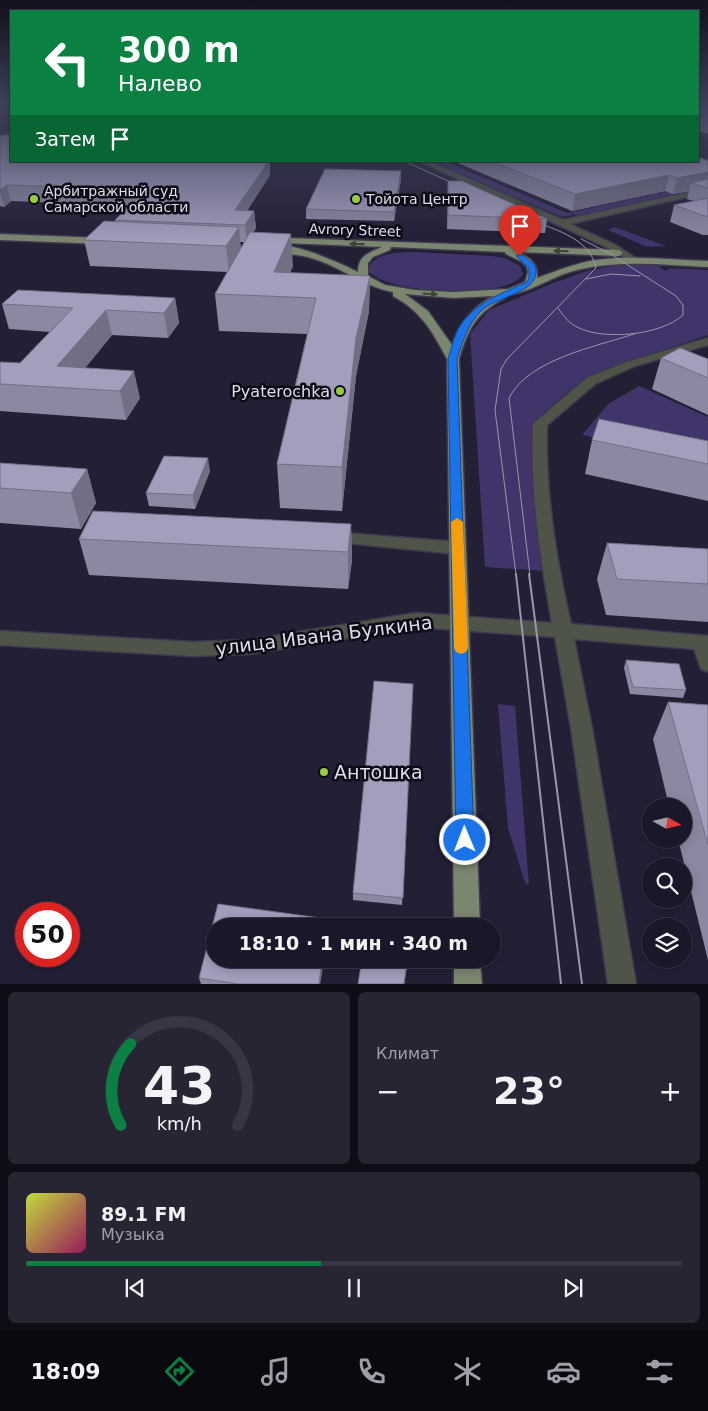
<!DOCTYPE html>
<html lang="ru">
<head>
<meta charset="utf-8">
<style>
  :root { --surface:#1a1728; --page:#272434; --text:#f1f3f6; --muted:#9f9fa8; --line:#383645; --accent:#0b8043 }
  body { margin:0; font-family:"DejaVu Sans",sans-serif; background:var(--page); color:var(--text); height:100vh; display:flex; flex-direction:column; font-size:19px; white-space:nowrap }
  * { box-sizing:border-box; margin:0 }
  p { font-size:16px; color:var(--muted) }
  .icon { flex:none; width:28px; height:28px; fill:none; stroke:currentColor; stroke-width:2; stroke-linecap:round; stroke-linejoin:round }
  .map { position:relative; height:984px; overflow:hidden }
  .panel { display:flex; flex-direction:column; gap:8px; padding:8px; background:#0e0d16; flex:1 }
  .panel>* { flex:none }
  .banner { position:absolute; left:10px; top:10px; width:689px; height:152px; border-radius:0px; box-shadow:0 2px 12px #0003,0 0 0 1px var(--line); background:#0b8043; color:#fff; overflow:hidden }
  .needle { width:32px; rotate:98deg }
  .tools { position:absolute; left:642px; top:798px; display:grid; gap:10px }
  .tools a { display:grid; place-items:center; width:50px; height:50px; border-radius:50%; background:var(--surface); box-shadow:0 2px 12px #0003,0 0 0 1px var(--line); font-size:25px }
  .speed { position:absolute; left:15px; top:902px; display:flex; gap:10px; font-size:25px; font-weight:700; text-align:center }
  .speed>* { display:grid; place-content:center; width:65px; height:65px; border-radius:50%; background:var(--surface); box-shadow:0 2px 12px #0003,0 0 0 1px var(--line); line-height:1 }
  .speed .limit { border:8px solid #d22; background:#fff; color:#111 }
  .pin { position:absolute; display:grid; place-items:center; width:42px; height:42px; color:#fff; margin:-51px -21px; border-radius:50% 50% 50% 0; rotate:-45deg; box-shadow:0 0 5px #0007 }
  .pin .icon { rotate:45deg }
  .me { position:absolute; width:55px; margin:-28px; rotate:359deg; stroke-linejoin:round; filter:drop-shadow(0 0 4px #0008) }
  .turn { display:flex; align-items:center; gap:18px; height:105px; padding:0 25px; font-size:22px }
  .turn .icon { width:65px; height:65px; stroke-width:2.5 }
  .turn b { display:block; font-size:35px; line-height:42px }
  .then { display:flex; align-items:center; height:48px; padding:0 25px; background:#0003; gap:10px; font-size:19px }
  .big { font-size:38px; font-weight:600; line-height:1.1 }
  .panel .card { flex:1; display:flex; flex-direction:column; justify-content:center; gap:8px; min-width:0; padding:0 18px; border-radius:8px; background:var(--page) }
  .panel .dial { align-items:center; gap:0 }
  .dial svg { height:130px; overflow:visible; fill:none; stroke:var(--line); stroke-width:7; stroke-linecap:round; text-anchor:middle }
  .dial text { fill:var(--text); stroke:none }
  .song { display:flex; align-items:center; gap:15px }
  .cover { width:60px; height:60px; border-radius:8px; background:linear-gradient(135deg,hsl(70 70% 55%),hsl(330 70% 35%)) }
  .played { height:5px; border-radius:2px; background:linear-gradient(90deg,var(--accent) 45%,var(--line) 45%) }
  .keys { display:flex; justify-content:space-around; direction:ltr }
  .heat { display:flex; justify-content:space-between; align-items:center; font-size:28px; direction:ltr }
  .panel .tiles { flex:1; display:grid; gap:8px; grid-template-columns:1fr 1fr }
  .card:last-child { grid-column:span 2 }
  .trip { position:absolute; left:206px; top:918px; width:295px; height:50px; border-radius:25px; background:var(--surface); box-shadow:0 2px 12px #0003,0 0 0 1px var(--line); font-weight:600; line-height:50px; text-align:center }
  .tab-bar { display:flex; height:80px; justify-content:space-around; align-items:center; background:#0a0910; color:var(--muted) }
  .tab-bar .icon { width:35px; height:35px }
  .tab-bar .active { color:var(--accent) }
  .tab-bar b { font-size:22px; color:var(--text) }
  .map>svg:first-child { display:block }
  .green { fill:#40346a }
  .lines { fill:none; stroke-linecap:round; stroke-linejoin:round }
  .minor-casing { stroke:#3d3a4f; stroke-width:3 }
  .major-casing { stroke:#3d3a4f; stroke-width:3 }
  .minor { fill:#4f5449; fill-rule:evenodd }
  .major { fill:#7b866f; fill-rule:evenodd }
  .tram-far1 { stroke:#9a97aa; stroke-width:1 }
  .tram { stroke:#9a97aa; stroke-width:2 }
  .wall { fill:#8b88a2; fill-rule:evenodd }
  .shaded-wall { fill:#716f84 }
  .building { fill:#a29ebc; stroke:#716f84 }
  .oneway { fill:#3e423d }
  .route { fill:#1a73e8; stroke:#114b97 }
  .slow { fill:#f59e0b }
  .poi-dot { fill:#95cc3b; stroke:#0c0a14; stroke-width:2 }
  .labels { text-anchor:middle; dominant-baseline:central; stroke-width:5; stroke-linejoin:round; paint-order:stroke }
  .far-poi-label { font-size:14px; fill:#dfdded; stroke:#0c0a14; text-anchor:start }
  .far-street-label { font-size:14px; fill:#dfdded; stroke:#0c0a14 }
  .poi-label { font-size:16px; fill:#dfdded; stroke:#0c0a14; text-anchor:end }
  .near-street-label { font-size:19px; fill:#dfdded; stroke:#0c0a14 }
  .near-poi-label { font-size:19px; fill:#dfdded; stroke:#0c0a14; text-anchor:start }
</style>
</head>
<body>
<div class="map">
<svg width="708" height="984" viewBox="0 0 708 984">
  <rect width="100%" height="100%" fill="#231f35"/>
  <path class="green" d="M431,161H444L567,213H568L708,182V187L580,216L568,213L573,215L562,217Z
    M615,227L666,246L647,247L608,230Z
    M416,252L492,256L505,258L520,266L523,274C510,301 382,294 368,270C372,252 402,252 416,252Z
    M635,264L657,265L664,270H669L667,268L708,270V335L620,364L584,379L553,405L531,445L536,511L545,571L485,567L470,334L489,310L553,283L587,271L612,266Z
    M639,386L708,417V462L582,435L608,404Z
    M498,704L515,706L529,885L525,883L508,828Z"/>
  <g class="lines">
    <g class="minor-casing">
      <path id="minor" d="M419,161H428L563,220L708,188V192L570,224L614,244L637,259V263L634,264L608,248Z
        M708,338V345L635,366L595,384L547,425C545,493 556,558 571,624L708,636V672L701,669L694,649L574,639L592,728L636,984H608L571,728L555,637L416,627L249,654L193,656L0,645V631L193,642L249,640L416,613L552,623C540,556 530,492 533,424L587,378L627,362Z
        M332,532L457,542L463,544L465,548L463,552L457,554L326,541L324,537L326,533Z"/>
    </g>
    <g class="major-casing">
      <path id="major" d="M0,234L103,238L107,241L103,244L0,240Z
        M287,238L619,250L623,253L619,256L517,252C529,257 539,264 537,278C556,271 576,263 596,260C633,255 671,260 708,261V267C662,265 615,259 570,272C549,278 528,294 505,295V298C476,313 468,329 459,359L480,926H454L447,359C433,332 421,311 393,296V292C364,287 340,266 311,258C300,254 274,254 267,248C282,236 342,264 358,272C358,256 368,253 382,247L284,243V239ZM391,247L505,252L506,254L522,262L527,267L528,272L525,282L508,289L453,292L415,290L385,285L368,276V263L373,257L390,250ZM405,294L453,298L494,296C472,307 460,323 452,345L428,311Z
        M454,959H480L482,984H454Z"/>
    </g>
    <use href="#minor" class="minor"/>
    <use href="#major" class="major"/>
    <path class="tram-far1" d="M404,161L461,187
      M586,279L611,274L640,276
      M558,308C563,316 569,323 577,327C603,341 662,335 683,315V305L676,296L609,253L581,239
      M516,575L495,410L501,369L507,359L596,268C590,239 558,231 534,221
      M530,575L509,398C529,359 595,347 634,334"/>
    <path class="tram" d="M516,574L561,984
      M529,574L582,984"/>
  </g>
  <path class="wall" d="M698,105H708V134L698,131Z
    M0,136L11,161L270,175L247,211H254L256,228L253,233L293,266L290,273L370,276L369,311L356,376L342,511L280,508L277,464L307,334L219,331L215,294L227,272L90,266L84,240L115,222V220L129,205L11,201L4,207L0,206ZM240,242H244L241,249Z
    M453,161H708V235H703L670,222L674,205L694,201L687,199L689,191L673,194L665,191L572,211Z
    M401,179L394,221L306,219V209Z
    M448,181L547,219L545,233L447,229Z
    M175,298L179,323L168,338L112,335L85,368L140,398L126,420L0,411V362L20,363L50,332L9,329L2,304Z
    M661,358L708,359V415L652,389Z
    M592,440L708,441V501L585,474Z
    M0,463L87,469L96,503L81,529L0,523Z
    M210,471L195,509L149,506L146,493Z
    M351,524L352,560L348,589L89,575L79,539Z
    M607,543L708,549V622L606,615L597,579Z
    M626,660L686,690L683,698L630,694L624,668Z
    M413,684L402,905L353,900V893Z
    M668,702L708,705V960L678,839H684V806H669L653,739Z
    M218,904L328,919V926H215V959H324L320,984H201L199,978Z"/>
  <path class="shaded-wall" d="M269,161H270V175L238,224L235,210Z
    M401,171V179L394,221V212Z
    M708,172V187L691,183L689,191L673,194L677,178Z
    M669,175L665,191L572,211L575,194Z
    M7,185L11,201L4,207L0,193V190Z
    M254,211L256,228L247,242L245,225Z
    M239,227L241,252L229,273L226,246Z
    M291,234L293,266L280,297L274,272Z
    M370,276L369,311L356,376L342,511V467L356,338Z
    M175,298L179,323L168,338L164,313Z
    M106,310L112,335L69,388L57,366Z
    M134,371L140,398L126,420L120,391Z
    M208,458L210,471L195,509L193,495Z
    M87,469L96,503L81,529L71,493Z
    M351,524L352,560L348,589V552Z
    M322,959H324L320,984H319Z"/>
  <path class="building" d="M698,105H708V116L698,113Z
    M11,134V161H269L235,210L254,211L245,225L115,220L146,190L7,185L0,190V136Z
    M698,157L708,161V172L677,178L669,175L575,194L491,161H698Z
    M325,169L401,171L394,212L306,209Z
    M708,179V188L691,183Z
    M448,181H462L547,219L448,215Z
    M708,198V217L674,205Z
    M104,221L239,227L226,246L84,240Z
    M250,232L291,234L274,272L370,276L356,338L342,467L277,464L316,298L215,294Z
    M18,290L175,298L164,313L106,310L57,366L134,371L120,391L0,384V362L20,363L73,308L2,304Z
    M680,348L708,359V378L661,358Z
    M599,419L708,441V464L592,440Z
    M164,456L208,458L193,495L146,493Z
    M0,463L87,469L71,493L0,488Z
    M93,511L351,524L348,552L79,539Z
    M607,543L708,549V584L617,579Z
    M626,660L679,664L686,690L633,687Z
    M374,681L413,684L403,898L353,893Z
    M668,702L708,705V845Z
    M218,904L328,919L327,926H215V959H322L319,984H238L199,978Z
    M362,959H382L407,964L404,984H358Z"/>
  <defs><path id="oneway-solid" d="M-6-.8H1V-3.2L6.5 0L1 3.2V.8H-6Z" transform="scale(1.25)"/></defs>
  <g class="oneway">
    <use href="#oneway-solid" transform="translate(357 244) rotate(-178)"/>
    <use href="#oneway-solid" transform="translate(561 251) rotate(-178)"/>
    <use href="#oneway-solid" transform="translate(430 294) rotate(4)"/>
  </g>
  <linearGradient id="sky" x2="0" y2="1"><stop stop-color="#13111d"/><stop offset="0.43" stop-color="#3f425c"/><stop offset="1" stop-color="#3f425c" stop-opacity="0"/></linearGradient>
  <rect width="708" height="243" fill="url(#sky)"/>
  <path class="route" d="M517,255H522L535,265C544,293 497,295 481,311C468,324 463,341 457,359L474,840L472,846L465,849L459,846L456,840L448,359C451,349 454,338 458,329C474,303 500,294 527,282L529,278V268L517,257Z"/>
  <path class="slow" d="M457,518L463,522L468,648L466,652L461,654L456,652L454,648L451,522Z"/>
  <g class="poi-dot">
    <circle cx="34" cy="199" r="5"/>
    <circle cx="356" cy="199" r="5"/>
    <circle cx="340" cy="391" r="5"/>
    <circle cx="324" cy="772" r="5"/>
  </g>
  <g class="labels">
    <g class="far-poi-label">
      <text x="44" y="191">Арбитражный суд<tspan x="44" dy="16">Самарской области</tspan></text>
      <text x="366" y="199">Тойота Центр</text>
    </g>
    <g class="far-street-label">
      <text transform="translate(355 230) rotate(2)">Avrory Street</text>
    </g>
    <g class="poi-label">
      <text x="330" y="391">Pyaterochka</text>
    </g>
    <g class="near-street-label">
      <text transform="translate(324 635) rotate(-7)">улица Ивана Булкина</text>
    </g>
    <g class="near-poi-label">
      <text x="334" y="772">Антошка</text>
    </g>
  </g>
</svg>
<div class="tools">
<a><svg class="needle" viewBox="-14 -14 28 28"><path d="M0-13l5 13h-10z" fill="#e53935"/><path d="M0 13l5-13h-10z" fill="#9f9fa8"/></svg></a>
<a><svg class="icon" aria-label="search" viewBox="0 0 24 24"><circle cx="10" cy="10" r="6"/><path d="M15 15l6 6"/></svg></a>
<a><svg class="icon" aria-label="layers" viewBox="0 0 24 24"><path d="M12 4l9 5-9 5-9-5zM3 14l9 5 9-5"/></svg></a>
</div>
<div class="speed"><div class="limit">50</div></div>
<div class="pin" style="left:520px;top:256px;background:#d93025"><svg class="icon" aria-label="arrive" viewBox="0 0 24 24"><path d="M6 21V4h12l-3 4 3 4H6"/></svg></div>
<svg class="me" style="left:465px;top:840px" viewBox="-20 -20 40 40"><circle r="17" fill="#1a73e8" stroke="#fff" stroke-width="3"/><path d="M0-11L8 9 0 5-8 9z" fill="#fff"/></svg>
<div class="trip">18:10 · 1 мин · 340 m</div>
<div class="banner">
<div class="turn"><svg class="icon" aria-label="left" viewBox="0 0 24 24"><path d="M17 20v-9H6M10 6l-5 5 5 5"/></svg><div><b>300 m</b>Налево</div></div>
<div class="then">Затем<svg class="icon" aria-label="arrive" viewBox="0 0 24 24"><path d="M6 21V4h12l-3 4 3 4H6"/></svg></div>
</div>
</div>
<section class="panel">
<div class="tiles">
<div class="card dial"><svg viewBox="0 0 100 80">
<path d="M14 69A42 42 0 1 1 86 69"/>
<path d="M14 69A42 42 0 0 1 20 19" stroke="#0b8043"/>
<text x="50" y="56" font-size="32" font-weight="700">43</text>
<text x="50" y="72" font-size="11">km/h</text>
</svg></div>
<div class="card"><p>Климат</p>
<div class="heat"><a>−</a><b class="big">23°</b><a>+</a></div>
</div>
<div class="card">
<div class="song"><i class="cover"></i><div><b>89.1 FM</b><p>Музыка</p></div></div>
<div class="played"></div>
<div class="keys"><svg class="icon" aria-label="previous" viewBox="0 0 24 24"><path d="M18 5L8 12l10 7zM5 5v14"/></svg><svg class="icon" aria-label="pause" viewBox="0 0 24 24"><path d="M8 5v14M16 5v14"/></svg><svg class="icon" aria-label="next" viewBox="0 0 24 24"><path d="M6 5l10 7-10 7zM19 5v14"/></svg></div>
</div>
</div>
</section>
<nav class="tab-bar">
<b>18:09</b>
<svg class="icon active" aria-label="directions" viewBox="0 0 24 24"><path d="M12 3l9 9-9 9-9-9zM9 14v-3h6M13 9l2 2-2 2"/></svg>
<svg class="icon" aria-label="music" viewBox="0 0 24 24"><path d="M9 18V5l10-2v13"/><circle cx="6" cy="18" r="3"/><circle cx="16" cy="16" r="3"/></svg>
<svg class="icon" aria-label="phone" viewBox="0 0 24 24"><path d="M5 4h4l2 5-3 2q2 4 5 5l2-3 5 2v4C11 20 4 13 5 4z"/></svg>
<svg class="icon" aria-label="climate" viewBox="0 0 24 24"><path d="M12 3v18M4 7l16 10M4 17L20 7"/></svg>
<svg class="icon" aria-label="car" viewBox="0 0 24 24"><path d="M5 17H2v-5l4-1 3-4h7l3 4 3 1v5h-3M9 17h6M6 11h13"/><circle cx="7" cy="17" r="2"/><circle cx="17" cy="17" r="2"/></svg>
<svg class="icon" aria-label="filters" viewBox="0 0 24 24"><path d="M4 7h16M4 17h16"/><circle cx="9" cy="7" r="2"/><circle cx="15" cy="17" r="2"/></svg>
</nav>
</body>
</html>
